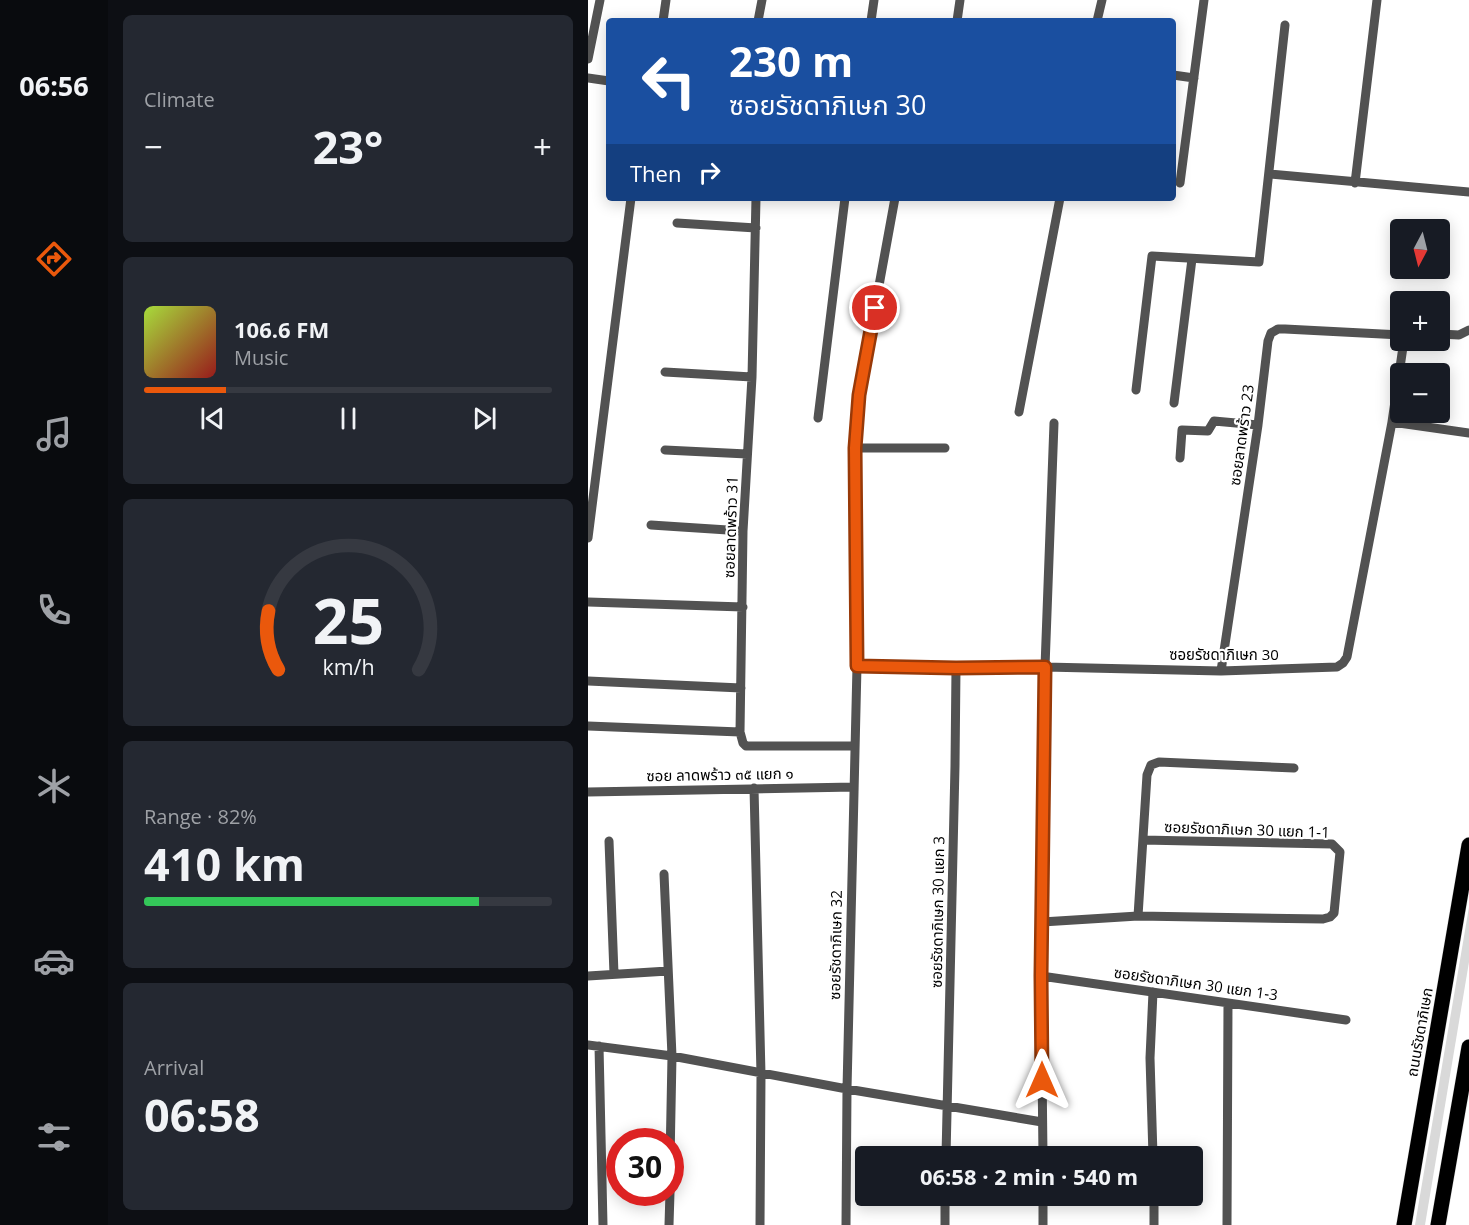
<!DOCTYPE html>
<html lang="en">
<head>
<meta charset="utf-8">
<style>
  :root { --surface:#171b24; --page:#242831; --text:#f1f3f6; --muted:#9ea1a6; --line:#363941; --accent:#ea580c }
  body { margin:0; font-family:"Open Sans","Noto Sans Thai",sans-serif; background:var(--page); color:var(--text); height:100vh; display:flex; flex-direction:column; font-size:22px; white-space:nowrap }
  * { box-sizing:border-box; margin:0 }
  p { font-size:20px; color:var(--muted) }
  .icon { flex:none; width:33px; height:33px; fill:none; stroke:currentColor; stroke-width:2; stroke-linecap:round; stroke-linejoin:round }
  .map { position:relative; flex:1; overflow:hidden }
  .details { display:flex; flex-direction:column; gap:15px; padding:15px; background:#0d0f14; width:480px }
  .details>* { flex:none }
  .hud { position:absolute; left:18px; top:18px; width:570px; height:183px; border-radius:6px; box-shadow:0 3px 15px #0003; background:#1a4fa0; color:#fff; overflow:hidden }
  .needle { width:39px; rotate:187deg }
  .buttons { position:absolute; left:802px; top:219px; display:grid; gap:12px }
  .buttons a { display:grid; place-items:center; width:60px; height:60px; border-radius:6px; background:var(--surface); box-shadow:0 3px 15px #0003; font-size:30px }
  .speed { position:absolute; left:18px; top:1128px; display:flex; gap:12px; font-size:30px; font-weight:700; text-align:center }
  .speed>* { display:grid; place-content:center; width:78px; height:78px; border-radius:50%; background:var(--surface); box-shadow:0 3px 15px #0003; line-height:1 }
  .speed .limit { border:9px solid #d22; background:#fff; color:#111 }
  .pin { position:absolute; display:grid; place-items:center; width:51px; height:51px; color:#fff; margin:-26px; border:3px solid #fff; border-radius:50%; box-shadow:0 2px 6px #0007 }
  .me { position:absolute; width:66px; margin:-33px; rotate:0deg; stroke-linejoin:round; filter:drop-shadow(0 0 4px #0008) }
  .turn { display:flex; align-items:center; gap:21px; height:126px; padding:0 24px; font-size:27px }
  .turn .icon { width:78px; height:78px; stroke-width:2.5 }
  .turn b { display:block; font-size:42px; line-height:51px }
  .then { display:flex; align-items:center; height:57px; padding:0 24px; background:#0003; gap:12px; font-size:22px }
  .big { font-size:45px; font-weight:700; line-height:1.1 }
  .details .widget { flex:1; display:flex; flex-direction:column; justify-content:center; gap:9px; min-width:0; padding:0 21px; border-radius:9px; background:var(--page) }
  .details .dial { align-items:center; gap:0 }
  .dial svg { height:156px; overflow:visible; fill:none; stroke:var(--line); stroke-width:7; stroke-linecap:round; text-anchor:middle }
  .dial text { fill:var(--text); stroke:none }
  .song { display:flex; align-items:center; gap:18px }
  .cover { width:72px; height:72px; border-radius:9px; background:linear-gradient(135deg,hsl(80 70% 55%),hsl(0 70% 35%)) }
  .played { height:6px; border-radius:3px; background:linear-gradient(90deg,var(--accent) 20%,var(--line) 20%) }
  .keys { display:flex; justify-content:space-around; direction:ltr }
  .heat { display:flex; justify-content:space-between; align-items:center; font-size:33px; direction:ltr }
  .charge { height:9px; border-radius:4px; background:linear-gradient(90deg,#34c759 82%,var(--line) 0) }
  .trip { position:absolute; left:267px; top:1146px; width:348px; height:60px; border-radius:6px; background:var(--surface); box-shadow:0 3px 15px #0003; font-weight:700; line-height:60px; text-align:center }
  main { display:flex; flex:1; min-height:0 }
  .dock { display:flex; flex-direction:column; width:108px; justify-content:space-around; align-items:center; background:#090b0e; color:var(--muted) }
  .dock .icon { width:42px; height:42px }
  .dock .on { color:var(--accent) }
  .dock b { font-size:27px; color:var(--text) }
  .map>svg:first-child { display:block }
  .green { fill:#d9d9d9 }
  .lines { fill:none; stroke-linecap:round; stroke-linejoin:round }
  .primary-casing { stroke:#dbdbdb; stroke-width:16 }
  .minor { stroke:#525252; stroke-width:9 }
  .primary { stroke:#000; stroke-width:15 }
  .route-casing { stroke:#983908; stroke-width:15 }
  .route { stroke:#ea580c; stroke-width:10 }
  .labels { text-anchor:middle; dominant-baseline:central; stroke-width:4.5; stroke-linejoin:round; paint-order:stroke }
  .street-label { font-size:15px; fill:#000; stroke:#fff }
</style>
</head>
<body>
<main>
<nav class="dock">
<b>06:56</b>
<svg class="icon on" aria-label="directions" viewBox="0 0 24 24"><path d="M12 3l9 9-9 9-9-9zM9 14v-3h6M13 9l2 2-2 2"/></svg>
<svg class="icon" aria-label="music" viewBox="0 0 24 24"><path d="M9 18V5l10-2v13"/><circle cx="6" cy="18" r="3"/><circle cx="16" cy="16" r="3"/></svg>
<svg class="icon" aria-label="phone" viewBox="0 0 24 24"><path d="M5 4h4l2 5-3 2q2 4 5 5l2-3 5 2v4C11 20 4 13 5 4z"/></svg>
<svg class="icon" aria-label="climate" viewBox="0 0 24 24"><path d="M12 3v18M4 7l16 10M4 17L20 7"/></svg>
<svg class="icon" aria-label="car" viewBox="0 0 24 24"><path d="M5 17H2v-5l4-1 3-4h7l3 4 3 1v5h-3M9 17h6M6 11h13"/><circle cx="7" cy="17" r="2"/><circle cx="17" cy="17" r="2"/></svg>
<svg class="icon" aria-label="filters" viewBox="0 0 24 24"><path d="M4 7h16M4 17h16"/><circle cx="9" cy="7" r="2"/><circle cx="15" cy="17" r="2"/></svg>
</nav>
<section class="details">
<div class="widget"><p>Climate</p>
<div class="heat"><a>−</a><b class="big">23°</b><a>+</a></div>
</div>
<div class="widget">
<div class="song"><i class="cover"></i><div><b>106.6 FM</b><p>Music</p></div></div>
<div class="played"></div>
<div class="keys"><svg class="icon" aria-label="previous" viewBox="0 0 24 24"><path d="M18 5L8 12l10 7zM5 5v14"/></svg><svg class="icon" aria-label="pause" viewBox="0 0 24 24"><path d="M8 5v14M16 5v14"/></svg><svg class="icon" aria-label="next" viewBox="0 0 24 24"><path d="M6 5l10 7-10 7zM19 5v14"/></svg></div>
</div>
<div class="widget dial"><svg viewBox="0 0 100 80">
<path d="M14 69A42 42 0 1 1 86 69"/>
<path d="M14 69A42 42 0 0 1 9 39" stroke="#ea580c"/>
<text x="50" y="56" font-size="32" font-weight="700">25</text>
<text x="50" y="72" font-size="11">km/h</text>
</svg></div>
<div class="widget"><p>Range · 82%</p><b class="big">410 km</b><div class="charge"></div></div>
<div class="widget"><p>Arrival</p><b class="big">06:58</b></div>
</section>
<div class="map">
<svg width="881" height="1225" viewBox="0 0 881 1225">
  <rect width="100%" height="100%" fill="#fff"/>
  <path class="green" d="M881,907V962L837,1225H827Z"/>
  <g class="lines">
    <g class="primary-casing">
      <path id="primary" d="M816,1225L881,845
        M850,1225L881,1047"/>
    </g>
    <path class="minor" d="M75,21L78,0
      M170,21L174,0
      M283,21L286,0
      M369,21L372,0
      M509,21L514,0
      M0,59L12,0
      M585,75L606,78
      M0,78L21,81
      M681,174L881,192
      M592,183L616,0
      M767,183L789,0
      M168,198L164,377L155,531L152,732L155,743L158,746H267
      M89,223L168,228
      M852,334L871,335L881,330
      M77,372L164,377
      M548,390L564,256L671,262L697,25
      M586,403L604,259
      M431,412L472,198
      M230,418L257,198
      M804,422L816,340
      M268,448H357
      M77,450L159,454
      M592,458L594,430L620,431L626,421L670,425
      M63,525L155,531
      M0,538L43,198
      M0,602L155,607
      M269,666L368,668L457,667L633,671L749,667L755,663L759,657L804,422L881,433
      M633,671L670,425L680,341L683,333L690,329H697L813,335
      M0,681L153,688
      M0,726L152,732
      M166,788L173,1074L172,1225
      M0,792L266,787
      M21,841L26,974
      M76,874L84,1056L82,1161
      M550,916L559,775L563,765L571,762L706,768
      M454,922L550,916L735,919L742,917L746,913L752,852L744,844L555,840
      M0,976L80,971
      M453,976L758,1020
      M0,1045L84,1056L259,1089L454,1122
      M11,1046L15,1225
      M358,1156L367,766L368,668
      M455,1156L453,976L457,667L466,423
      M565,1156L562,1058L565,992
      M455,1196V1225
      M566,1196V1225
      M81,1225L82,1192
      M258,1225L259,1089L269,666L268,448L271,395L307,198
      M357,1225V1196
      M639,1225L640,1003"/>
    <use href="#primary" class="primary"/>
  </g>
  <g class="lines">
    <g class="route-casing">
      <path id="route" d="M287,308L271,395L267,448L269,666L368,668L457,667L453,976L454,1080"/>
    </g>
    <use href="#route" class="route"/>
  </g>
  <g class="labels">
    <g class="street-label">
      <text transform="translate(653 435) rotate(-82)">ซอยลาดพร้าว 23</text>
      <text transform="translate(142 527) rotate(-88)">ซอยลาดพร้าว 31</text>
      <text x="636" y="654">ซอยรัชดาภิเษก 30</text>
      <text transform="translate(132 774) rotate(-1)">ซอย ลาดพร้าว ๓๕ แยก ๑</text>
      <text transform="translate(659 829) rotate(2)">ซอยรัชดาภิเษก 30 แยก 1-1</text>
      <text transform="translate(349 912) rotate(-89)">ซอยรัชดาภิเษก 30 แยก 3</text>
      <text transform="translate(247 945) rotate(-89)">ซอยรัชดาภิเษก 32</text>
      <text transform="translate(608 983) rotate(8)">ซอยรัชดาภิเษก 30 แยก 1-3</text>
      <text transform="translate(831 1032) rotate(-80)">ถนนรัชดาภิเษก</text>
    </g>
  </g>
</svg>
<div class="buttons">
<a><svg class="needle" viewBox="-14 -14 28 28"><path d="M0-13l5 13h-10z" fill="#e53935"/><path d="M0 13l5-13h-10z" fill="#9ea1a6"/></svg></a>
<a>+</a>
<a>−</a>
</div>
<div class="speed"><div class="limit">30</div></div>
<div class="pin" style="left:287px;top:308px;background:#d93025"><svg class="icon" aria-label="arrive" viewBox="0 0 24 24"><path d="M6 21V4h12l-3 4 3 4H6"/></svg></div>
<svg class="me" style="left:454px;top:1080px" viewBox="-20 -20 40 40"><path d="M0-17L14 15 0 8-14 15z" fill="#ea580c" stroke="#fff" stroke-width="4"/></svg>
<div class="trip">06:58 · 2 min · 540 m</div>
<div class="hud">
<div class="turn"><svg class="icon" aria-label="left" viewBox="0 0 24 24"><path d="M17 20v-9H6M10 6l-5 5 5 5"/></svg><div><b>230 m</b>ซอยรัชดาภิเษก 30</div></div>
<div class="then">Then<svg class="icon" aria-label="right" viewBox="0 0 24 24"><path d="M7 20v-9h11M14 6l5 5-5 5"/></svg></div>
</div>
</div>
</main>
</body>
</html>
